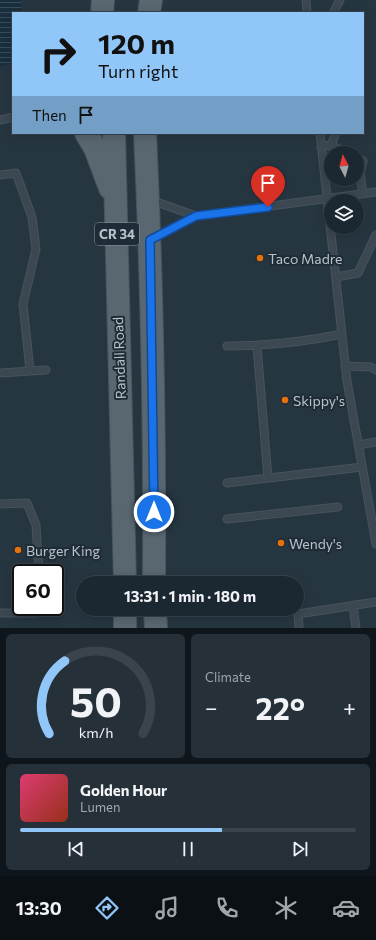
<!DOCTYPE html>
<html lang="en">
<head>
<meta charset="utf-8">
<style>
  :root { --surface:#1c2831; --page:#253039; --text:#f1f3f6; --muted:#a0a6ab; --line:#3a444d; --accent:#90c7f8 }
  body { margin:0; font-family:Commissioner,sans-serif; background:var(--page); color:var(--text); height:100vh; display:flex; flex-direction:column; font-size:15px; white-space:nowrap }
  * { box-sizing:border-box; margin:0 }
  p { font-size:13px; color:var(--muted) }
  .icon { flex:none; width:22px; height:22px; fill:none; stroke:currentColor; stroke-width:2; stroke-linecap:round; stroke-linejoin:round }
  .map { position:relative; height:628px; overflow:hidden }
  .panel { display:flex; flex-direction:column; gap:6px; padding:6px; background:#0f161b; flex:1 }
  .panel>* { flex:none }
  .banner { position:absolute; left:12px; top:12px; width:352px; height:122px; border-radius:0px; box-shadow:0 2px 10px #0003,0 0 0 1px var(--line); background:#90c7f8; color:#111; overflow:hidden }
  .needle { width:26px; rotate:354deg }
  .controls { position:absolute; left:324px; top:146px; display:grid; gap:8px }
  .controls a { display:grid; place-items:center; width:40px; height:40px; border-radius:50%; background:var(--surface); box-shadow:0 2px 10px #0003,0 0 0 1px var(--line); font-size:20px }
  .speed { position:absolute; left:12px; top:564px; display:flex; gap:8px; font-size:20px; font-weight:700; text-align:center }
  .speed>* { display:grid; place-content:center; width:52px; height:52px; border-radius:50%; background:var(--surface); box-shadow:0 2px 10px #0003,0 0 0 1px var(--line); line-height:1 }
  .speed .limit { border:2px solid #111; border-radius:6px; background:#fff; color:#111 }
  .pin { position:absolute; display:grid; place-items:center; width:34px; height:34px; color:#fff; margin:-41px -17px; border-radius:50% 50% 50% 0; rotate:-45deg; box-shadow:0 0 4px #0007 }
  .pin .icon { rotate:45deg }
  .me { position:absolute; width:44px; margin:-22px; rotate:0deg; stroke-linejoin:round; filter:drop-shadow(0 0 3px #0008) }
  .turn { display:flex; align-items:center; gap:14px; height:84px; padding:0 20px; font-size:18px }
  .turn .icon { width:52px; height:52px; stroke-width:2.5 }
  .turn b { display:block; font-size:28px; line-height:34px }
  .then { display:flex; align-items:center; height:38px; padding:0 20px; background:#0003; gap:8px; font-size:15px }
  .big { font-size:30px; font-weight:700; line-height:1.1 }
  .panel .widget { flex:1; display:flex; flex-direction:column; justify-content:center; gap:6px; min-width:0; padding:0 14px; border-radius:6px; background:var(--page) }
  .panel .dial { align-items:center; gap:0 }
  .dial svg { height:104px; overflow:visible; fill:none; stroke:var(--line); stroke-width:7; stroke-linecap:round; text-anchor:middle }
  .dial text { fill:var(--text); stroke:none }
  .song { display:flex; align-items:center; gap:12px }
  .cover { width:48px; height:48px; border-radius:6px; background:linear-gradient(135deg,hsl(340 70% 55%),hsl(10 70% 35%)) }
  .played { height:4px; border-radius:2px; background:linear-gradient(90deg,var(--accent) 60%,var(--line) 60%) }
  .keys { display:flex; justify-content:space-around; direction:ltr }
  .heat { display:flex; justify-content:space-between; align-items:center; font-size:22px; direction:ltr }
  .panel .tiles { flex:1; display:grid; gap:6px; grid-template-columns:1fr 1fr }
  .widget:last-child { grid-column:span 2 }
  .trip { position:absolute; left:76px; top:576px; width:228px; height:40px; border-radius:20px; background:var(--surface); box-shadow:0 2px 10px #0003,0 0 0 1px var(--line); font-weight:700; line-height:40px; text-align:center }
  .tabs { display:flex; height:64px; justify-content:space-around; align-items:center; background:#0b1014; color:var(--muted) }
  .tabs .icon { width:28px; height:28px }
  .tabs .selected { color:var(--accent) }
  .tabs b { font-size:18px; color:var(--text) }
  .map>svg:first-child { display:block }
  .water { fill:url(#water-rules) }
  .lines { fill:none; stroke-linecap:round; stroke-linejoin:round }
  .lane-casing { stroke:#47535d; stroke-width:9 }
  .primary-casing { stroke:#47535d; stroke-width:24 }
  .lane { stroke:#3b4751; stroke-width:7 }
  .primary { stroke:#596771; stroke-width:22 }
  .route-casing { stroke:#114b97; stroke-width:10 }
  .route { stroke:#1a73e8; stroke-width:7 }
  .food-dot { fill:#e8710a; stroke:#1f2c37; stroke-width:1.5 }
  .labels { text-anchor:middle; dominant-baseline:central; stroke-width:4; stroke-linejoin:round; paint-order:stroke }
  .shield { fill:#1f2c37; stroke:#8a959f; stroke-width:1 }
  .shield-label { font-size:13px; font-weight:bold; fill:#b8c2cb }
  .poi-label { font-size:14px; fill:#b8c2cb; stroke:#1f2c37; text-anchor:start }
  .street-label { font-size:14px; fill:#b8c2cb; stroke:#1f2c37 }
</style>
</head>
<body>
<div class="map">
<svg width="376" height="628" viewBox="0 0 376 628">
  <defs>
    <pattern id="water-rules" width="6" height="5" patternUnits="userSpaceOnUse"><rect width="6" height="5" fill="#192f40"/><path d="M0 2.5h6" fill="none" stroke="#384c5a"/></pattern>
  </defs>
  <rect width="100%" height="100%" fill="#263641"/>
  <path class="water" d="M0,0H21L22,13H13V64L0,67Z"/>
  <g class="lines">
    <g class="lane-casing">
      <path id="lane" d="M306,0L307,13
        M333,13L340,0
        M0,120L13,117
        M320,133L347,381L376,544
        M331,145L347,153
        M321,147L331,145L336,133
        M357,158L363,161L360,174L363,194
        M0,175L16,173L32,217L36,249L23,304L30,370
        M151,200L196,216L153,239
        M196,216L376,192
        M336,277L358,273L376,235
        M227,346C266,346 303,342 342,334
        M257,346L268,478
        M345,366L371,367L376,370
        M0,373L46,370
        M358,445L376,442
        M227,483L362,467
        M0,504L27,503L36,525L39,573
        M227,519L338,507
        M353,605L356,628
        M0,613H35L36,607
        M299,628L298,614L376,602"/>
    </g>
    <g class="primary-casing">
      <path id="primary" d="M102,13L103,0
        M149,13L151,0
        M86,133L95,148L110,188
        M114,133L125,583
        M145,133C152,283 155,433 154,583
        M125,609V628
        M155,609L156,628"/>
    </g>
    <use href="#lane" class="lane"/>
    <use href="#primary" class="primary"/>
  </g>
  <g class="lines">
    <g class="route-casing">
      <path id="route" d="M154,512L150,240L196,216L268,207"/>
    </g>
    <use href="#route" class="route"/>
  </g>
  <g class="food-dot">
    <circle cx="260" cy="258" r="4"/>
    <circle cx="285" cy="400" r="4"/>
    <circle cx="281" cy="543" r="4"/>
    <circle cx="18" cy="550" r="4"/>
  </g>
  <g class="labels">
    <rect class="shield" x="95" y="223" width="44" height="22" rx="3"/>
    <g class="shield-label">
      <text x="117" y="234">CR 34</text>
    </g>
    <g class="poi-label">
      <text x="268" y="258">Taco Madre</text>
      <text x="293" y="400">Skippy's</text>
      <text x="289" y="543">Wendy's</text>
      <text x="26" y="550">Burger King</text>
    </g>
    <g class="street-label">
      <text transform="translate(119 358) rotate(-92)">Randall Road</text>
    </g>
  </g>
</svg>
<div class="controls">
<a><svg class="needle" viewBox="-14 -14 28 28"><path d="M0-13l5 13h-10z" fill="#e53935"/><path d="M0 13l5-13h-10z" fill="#a0a6ab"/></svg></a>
<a><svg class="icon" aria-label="layers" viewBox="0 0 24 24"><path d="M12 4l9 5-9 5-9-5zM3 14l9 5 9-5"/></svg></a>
</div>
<div class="speed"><div class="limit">60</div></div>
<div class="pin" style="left:268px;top:207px;background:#d93025"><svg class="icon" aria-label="arrive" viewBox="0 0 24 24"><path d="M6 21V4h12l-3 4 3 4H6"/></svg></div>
<svg class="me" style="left:154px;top:512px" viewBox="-20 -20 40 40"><circle r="17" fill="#1a73e8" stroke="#fff" stroke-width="3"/><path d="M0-11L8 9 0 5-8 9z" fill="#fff"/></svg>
<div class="trip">13:31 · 1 min · 180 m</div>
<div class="banner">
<div class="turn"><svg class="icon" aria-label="right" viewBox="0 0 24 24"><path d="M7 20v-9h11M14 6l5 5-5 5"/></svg><div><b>120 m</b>Turn right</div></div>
<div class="then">Then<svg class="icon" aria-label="arrive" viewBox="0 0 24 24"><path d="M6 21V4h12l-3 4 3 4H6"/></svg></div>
</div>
</div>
<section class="panel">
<div class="tiles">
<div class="widget dial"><svg viewBox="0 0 100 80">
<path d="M14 69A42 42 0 1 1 86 69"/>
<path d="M14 69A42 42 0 0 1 26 13" stroke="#90c7f8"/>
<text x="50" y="56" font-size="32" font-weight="700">50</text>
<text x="50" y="72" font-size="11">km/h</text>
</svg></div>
<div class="widget"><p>Climate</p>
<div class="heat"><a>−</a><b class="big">22°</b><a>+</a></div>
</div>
<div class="widget">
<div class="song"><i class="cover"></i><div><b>Golden Hour</b><p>Lumen</p></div></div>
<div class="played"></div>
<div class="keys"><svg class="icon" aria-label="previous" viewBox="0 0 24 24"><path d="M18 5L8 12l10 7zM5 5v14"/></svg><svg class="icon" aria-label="pause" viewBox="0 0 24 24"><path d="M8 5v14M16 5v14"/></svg><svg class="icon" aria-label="next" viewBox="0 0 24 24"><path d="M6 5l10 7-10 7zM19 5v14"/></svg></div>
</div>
</div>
</section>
<nav class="tabs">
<b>13:30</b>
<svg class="icon selected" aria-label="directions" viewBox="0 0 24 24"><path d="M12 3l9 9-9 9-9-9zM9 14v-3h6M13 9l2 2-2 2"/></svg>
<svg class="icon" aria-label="music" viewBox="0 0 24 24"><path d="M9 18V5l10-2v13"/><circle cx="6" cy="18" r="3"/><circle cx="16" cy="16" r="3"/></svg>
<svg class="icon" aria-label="phone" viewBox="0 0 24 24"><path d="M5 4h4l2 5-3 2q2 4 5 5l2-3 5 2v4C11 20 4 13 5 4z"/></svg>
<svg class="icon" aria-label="climate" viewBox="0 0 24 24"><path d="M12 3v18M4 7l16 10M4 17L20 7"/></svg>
<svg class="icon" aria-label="car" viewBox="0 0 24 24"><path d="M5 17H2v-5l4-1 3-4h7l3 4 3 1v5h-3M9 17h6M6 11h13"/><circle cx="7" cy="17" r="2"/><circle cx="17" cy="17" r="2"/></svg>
</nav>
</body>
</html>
